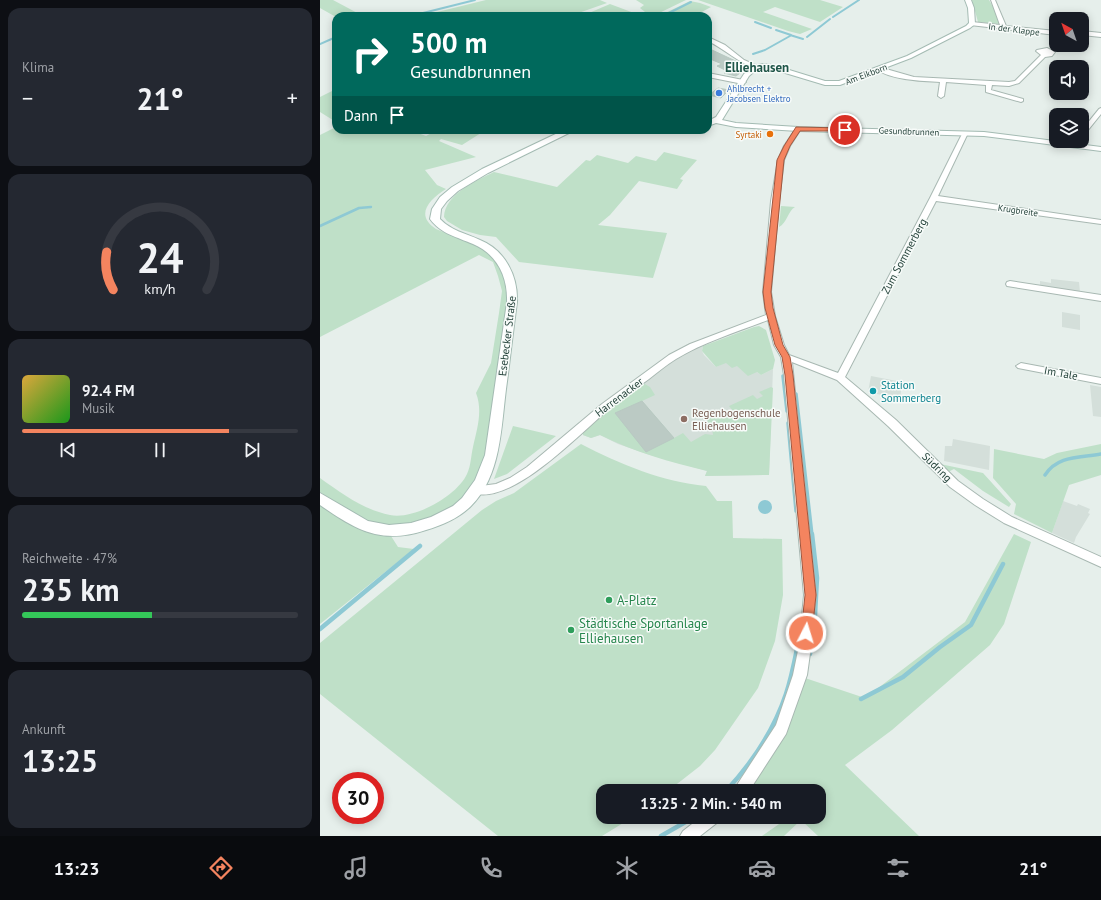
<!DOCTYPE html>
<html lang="de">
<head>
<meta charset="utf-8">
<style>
  :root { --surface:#171b24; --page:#242831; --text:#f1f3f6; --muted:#9ea1a6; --line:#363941; --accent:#f4845f }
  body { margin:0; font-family:"PT Sans",sans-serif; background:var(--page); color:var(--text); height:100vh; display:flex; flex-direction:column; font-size:15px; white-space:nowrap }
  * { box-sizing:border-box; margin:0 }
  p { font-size:13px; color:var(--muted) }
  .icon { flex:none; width:22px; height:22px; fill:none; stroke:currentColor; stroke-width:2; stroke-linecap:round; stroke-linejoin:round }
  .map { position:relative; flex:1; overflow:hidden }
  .drawer { display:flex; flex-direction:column; gap:8px; padding:8px; background:#0d0f14; width:320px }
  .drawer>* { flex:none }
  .top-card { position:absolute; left:12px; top:12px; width:380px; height:122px; border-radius:12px; box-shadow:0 2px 10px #0003; background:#00695c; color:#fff; overflow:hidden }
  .needle { width:26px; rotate:320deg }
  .fabs { position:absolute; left:729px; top:12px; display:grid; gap:8px }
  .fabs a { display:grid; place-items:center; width:40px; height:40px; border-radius:8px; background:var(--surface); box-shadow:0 2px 10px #0003; font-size:20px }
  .speed { position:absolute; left:12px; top:772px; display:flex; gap:8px; font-size:20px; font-weight:700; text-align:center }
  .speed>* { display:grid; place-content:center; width:52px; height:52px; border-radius:50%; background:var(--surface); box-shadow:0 2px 10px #0003; line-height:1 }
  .speed .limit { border:6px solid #d22; background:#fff; color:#111 }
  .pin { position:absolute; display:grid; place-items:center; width:34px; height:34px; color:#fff; margin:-17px; border:2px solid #fff; border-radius:50%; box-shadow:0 1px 4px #0007 }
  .me { position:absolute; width:44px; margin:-22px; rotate:5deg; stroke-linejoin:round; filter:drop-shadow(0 0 3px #0008) }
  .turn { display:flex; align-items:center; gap:14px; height:84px; padding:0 12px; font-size:18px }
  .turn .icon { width:52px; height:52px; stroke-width:2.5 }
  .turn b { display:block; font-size:28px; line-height:34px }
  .then { display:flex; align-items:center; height:38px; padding:0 12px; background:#0003; gap:8px; font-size:15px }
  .big { font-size:30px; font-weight:700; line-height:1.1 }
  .drawer .tile { flex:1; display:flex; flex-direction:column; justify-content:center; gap:6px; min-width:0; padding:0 14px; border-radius:12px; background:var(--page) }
  .drawer .dial { align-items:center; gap:0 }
  .dial svg { height:104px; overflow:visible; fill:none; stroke:var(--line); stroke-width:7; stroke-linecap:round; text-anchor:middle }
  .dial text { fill:var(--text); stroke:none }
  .song { display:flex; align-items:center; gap:12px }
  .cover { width:48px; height:48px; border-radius:6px; background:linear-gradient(135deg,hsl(40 70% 55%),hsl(120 70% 35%)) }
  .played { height:4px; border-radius:2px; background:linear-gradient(90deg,var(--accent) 75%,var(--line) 75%) }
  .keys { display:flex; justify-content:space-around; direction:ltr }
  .heat { display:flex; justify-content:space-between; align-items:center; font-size:22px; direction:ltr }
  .charge { height:6px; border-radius:3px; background:linear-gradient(90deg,#34c759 47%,var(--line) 0) }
  .trip { position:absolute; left:276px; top:784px; width:230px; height:40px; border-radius:12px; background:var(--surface); box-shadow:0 2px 10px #0003; font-weight:700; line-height:40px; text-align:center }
  .menu { display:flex; height:64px; justify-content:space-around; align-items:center; background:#090b0e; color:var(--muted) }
  .menu .icon { width:28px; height:28px }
  .menu .selected { color:var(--accent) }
  .menu b { font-size:18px; color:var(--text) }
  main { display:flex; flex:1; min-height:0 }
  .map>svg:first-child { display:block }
  .built { fill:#d4dfda }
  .green { fill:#bfe0c8 }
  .water { fill:#8ec9d4 }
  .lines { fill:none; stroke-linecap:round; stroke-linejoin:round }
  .stream-far3 { stroke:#8ec9d4; stroke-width:2 }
  .stream-far2 { stroke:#8ec9d4; stroke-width:2.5 }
  .stream-far1 { stroke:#8ec9d4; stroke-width:3.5 }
  .stream { stroke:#8ec9d4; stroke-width:4.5 }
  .building { fill:#bbcac4; stroke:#b8c9c2 }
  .street-casing { stroke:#a8b8b2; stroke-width:2 }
  .secondary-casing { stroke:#a4bbb3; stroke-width:2 }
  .street { fill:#fff; fill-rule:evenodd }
  .secondary { fill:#fff; fill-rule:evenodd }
  .route { fill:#f4845f; stroke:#9f563e }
  .shop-dot { fill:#3f7fe0; stroke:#f7fbf9; stroke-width:1.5 }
  .food-dot { fill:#e8710a; stroke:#f7fbf9; stroke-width:1.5 }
  .culture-dot { fill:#0f9aa8; stroke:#f7fbf9; stroke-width:1.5 }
  .education-dot { fill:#8d6e63; stroke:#f7fbf9; stroke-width:1.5 }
  .leisure-dot { fill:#2e9e5b; stroke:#f7fbf9; stroke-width:1.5 }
  .labels { text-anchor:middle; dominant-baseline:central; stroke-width:3; stroke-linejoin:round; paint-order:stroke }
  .far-street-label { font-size:9px; fill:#24423a; stroke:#f7fbf9 }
  .far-shop-label { font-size:9px; fill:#366cbe; stroke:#f7fbf9; text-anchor:start }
  .far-food-label { font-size:9px; fill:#c56008; stroke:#f7fbf9; text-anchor:end }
  .street-label { font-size:11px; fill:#24423a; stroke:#f7fbf9 }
  .culture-label { font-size:11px; fill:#0d838f; stroke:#f7fbf9; text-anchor:start }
  .education-label { font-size:11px; fill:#785e54; stroke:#f7fbf9; text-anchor:start }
  .far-district-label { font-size:13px; font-weight:bold; fill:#1f5548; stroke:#f7fbf9 }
  .near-leisure-label { font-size:13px; fill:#27864d; stroke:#f7fbf9; text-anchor:start }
</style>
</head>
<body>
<main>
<section class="drawer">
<div class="tile"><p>Klima</p>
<div class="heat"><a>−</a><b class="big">21°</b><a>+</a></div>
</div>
<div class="tile dial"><svg viewBox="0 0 100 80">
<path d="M14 69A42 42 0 1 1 86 69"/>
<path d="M14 69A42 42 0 0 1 9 40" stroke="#f4845f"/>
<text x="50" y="56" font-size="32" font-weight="700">24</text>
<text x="50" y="72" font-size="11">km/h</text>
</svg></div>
<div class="tile">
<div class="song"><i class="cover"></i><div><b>92.4 FM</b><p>Musik</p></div></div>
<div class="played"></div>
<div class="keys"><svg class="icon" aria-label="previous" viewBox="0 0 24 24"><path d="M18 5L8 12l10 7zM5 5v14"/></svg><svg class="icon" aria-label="pause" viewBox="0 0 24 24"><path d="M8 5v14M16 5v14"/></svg><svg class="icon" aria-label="next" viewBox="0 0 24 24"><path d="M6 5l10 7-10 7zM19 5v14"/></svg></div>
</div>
<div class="tile"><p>Reichweite · 47%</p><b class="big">235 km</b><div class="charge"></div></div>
<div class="tile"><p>Ankunft</p><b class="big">13:25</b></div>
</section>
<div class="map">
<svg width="781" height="836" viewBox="0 0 781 836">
  <rect width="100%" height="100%" fill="#e6efeb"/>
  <path class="built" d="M731,279L759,282L760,292L720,286V281L731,283Z
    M742,312L760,315V330L742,327Z
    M383,346L382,351L384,355L396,367L406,362L437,372L441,375L453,369L449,475L385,476L387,471L327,454L298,444L280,435L271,438L263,435L323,383L355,360Z
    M551,376L582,382L580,399L548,392Z
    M770,385L781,387V417L773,416Z
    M633,439L670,446L669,470L624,461L625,446H632Z
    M743,501L757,506L758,504L770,509L768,513L770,514L756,537L754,543L732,533Z"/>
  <path class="green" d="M0,0H13L43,16L16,17L0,8Z
    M166,0H280L287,3L250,16H101Z
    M316,0H366L335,15L330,16L320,8L324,5Z
    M378,0H500L523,7L500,22L455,7L443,12L492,29L480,34L468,31Z
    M652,0H669L676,12L680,24L658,22Z
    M370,1L380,3L391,7L374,16H339Z
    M290,4L322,16H262Z
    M16,89V122L0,112V97Z
    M16,127V130H90L106,136L117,130H161V133L142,145L121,139L119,141L156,157L105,170L117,185L126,189C110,199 94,215 116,229L167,250L179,265L186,282L188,298L165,458C161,476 148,497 132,508C128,511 122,512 118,514C98,523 78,528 56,523C36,519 17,503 0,492V478C21,493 44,510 70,515C94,520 137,496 147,474C151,466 151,455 153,447C157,429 163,411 156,393L171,363L179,313L182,291L178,276L173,262L159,255L0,337V135Z
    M344,152L377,160L360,179L363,180L357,189L319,181L290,215L278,225L347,233L333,278L199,262L176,237L160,235L142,230L127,221L124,217C125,194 156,181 174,172L237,187L266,160L270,161L277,155L308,163L316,156L336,161Z
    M461,206L475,207C468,211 467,223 459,227Z
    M439,326L446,330L455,360L453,369L441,375L437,372L428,376L417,366L412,368L406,363L396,367L382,351L383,346L434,327Z
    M323,383L330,387L335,395L322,401L354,438L363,433L371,442L385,434L393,435L392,428L385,418L403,409L407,414L413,411L409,406L433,395L437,399L443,396L439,392L451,387L453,388L449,475L385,476L387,471C350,462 314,452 280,435L271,438L263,435V432L288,410Z
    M193,426L236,436L187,474L174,479Z
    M261,444C300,464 342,482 386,486L397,501H412L413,538L462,539L463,595L455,641L438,688L395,750L380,766L348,791H283V817H313L282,836H178L0,694V643L162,510L176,501L194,493Z
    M781,444V475L749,485L732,533L694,514L696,504L673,478L674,449L724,459L737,453Z
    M620,464L663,473L691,504L689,507L663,491L634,469L628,472Z
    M0,505C24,520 42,533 71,536L78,547L94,549L0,624Z
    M694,534L711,542L684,624L670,645L572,730L525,765L599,836H498L481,820L464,836H442L469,817H499V791H428L485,678L545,698L645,622Z"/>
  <path class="water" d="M438 507a7 7 0 1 1 14 0a7 7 0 1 1-14 0Z"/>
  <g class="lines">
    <path class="stream-far3" d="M91,16L155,0
      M343,16L371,2
      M513,17L539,0
      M435,22L451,28
      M456,30L471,35
      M470,35L483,39
      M487,37L510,19
      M0,44L16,37
      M433,54L445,50L470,36"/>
    <path class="stream-far2" d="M0,226L39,208L51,207"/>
    <path class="stream-far1" d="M463,376L467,411
      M476,394L492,535
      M468,423L476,511
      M725,475C738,455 760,458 781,454"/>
    <path class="stream" d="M0,629L100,546
      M490,654L495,615L497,578L492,534
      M541,699L583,677L620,647L651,625L683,564
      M406,791C431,764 454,730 466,694C471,679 474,664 477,649
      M341,836L369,820"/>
  </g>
  <path class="building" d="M392,50L422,64L428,67L416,76L404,73L407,71L397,66L402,64L388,58Z
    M398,88L409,90L401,98L389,95Z
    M322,401L354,438L326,452L295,413Z"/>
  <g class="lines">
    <g class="street-casing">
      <path id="street" d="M671,0H675L686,26L736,31V35L650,25L649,24L652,22L680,25Z
        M762,31L781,33V37L762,35Z
        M388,37L405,45L424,60L440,67L437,69C418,63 405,49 388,41Z
        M727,48L735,52L732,56L725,57L699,83L689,86L672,85L671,90L703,99V101L701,102L666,92V85L626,82L624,96L621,98L618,96L620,82C602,81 571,80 556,69L559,67L594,77L689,82L695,81L721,55L716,51L717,50Z
        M388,73L423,80L426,82L423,84L388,77Z
        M781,108V114L764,135L762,136V130L779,109Z
        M478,127L481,129L470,146L464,160L459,201L451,292L455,316L464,345L469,355L518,373L610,198L643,132L648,133L618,196L781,220V224L616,201L525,377L576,420L638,481L663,499L692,517L781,557V567L684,523L655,505L630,487L568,426L517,380L472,362L496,595L491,646L487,675L466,734L429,791H413L456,725L473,675L479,646L484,595L464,375L461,357L454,345L448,320C417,332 384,342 356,359C346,365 338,372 329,379C315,389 301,399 288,410C259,434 192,506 153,493L152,490L153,487L176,484L190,478L207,467L282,404L349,355L370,344L446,315L443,292L451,201L458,160L464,146L476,128Z
        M690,281L781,295V301L687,286L686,284L687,282Z
        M701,363L781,378V384L698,368L696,366Z
        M381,817H400L398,822L380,836H360L363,831Z"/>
    </g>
    <g class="secondary-casing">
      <path id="secondary" d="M645,0H651L654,8L655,24L650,28L591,58L520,85H505L452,69L442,68L437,69L429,76L402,120L416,123L478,127L664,132L781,147V151L664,136L478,131L416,127L396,123L388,126V121L396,117L424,74L433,67L441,64L453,65L505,81H519L587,56L646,26L649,23L648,8Z
        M244,130H255L168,173L138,191L127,201L121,209L120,219C131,231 146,233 160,240C185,250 198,276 197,302C193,331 190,360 186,389C181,428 181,476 151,506C139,518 123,525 106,530C61,545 36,530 0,505V493L48,521L69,525L91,523L111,517L133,506L142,498L155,480L165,455L187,302C188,277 177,254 153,244C137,237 121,234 110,219L112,209L120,197L132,187L162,169Z"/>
    </g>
    <use href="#street" class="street"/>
    <use href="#secondary" class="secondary"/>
  </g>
  <path class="route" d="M476,127L525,128L528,130L525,131H480L470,146L464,160L451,292L453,308L463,345L470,357L473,375L496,595L492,633L491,637L486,638L482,637L481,633L485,595L465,375L462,357L455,345L445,308L443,292L457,160L464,146Z"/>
  <circle class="shop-dot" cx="399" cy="93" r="4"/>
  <circle class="food-dot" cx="450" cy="134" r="4"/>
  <circle class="culture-dot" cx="553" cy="391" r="4"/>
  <circle class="education-dot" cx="364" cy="419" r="4"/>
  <g class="leisure-dot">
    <circle cx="289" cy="600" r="4"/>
    <circle cx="251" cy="630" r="4"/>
  </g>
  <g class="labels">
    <g class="far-street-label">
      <text transform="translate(694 29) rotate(7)">In der Klappe</text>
      <text transform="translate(546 74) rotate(-21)">Am Eikborn</text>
      <text transform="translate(589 131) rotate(2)">Gesundbrunnen</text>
      <text transform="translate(698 210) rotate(8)">Krugbreite</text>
    </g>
    <g class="far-shop-label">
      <text x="407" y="88">Ahlbrecht +<tspan x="407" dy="10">Jacobsen Elektro</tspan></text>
    </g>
    <g class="far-food-label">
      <text x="442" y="134">Syrtaki</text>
    </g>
    <g class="street-label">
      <text transform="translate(584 256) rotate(-62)">Zum Sommerberg</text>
      <text transform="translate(187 336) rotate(-83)">Esebecker Straße</text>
      <text transform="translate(741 373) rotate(10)">Im Tale</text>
      <text transform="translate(299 397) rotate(-37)">Harrenacker</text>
      <text transform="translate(617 467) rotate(44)">Südring</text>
    </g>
    <g class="culture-label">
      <text x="561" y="385">Station<tspan x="561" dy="13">Sommerberg</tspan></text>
    </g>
    <g class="education-label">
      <text x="372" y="413">Regenbogenschule<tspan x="372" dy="13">Elliehausen</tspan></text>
    </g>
    <g class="far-district-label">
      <text x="437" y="67">Elliehausen</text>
    </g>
    <g class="near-leisure-label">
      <text x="297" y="600">A-Platz</text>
      <text x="259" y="623">Städtische Sportanlage<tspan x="259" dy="15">Elliehausen</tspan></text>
    </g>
  </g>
</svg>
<div class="fabs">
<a><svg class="needle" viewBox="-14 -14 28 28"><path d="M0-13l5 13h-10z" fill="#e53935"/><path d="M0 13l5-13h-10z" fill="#9ea1a6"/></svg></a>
<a><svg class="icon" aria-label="sound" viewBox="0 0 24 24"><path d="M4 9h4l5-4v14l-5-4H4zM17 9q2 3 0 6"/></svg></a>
<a><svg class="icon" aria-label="layers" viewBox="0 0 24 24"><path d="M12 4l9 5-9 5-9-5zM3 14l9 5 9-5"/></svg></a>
</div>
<div class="speed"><div class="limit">30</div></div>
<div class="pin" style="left:525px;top:130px;background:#d93025"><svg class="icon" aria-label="arrive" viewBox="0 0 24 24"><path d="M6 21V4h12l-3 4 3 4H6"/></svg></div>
<svg class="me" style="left:486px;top:633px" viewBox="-20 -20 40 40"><circle r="17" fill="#f4845f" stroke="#fff" stroke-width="3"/><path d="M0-11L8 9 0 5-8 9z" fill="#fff"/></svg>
<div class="trip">13:25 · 2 Min. · 540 m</div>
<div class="top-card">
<div class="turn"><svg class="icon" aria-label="right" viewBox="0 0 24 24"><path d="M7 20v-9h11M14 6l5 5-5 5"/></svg><div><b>500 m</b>Gesundbrunnen</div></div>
<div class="then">Dann<svg class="icon" aria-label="arrive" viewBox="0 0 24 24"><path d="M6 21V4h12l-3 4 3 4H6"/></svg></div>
</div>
</div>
</main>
<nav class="menu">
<b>13:23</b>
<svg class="icon selected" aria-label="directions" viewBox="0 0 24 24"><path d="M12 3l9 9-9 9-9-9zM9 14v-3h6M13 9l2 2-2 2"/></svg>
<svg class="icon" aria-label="music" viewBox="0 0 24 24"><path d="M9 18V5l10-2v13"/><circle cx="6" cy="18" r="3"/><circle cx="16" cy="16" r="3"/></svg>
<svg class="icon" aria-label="phone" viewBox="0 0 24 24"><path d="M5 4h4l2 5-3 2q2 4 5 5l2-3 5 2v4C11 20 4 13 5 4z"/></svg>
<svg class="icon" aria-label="climate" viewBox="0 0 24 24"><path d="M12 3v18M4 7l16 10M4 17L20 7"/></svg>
<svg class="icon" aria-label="car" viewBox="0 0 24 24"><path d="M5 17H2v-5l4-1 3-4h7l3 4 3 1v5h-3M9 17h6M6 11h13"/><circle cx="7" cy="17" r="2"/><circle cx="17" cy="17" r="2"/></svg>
<svg class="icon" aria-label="filters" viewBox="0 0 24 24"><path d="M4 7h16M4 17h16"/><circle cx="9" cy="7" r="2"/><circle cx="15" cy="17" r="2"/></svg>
<b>21°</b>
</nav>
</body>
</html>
